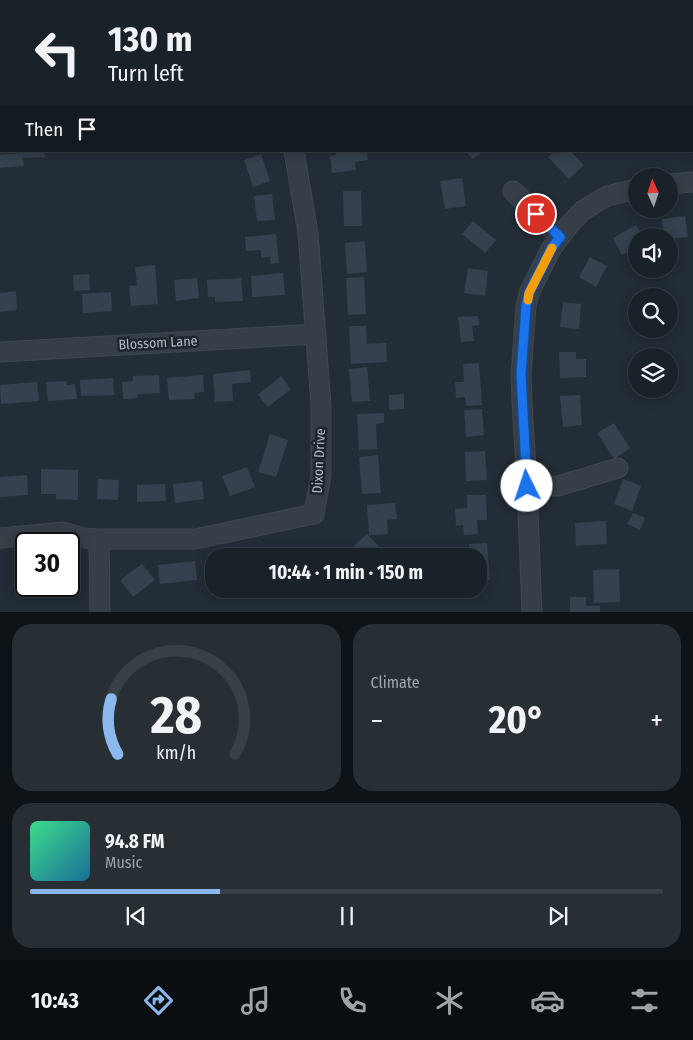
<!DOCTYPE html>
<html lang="en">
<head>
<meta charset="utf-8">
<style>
  :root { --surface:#1a2229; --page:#272f35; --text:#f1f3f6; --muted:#9fa4a8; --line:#383f46; --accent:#8bb9ee }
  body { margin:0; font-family:"Fira Sans Condensed",sans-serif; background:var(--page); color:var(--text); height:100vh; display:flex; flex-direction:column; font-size:19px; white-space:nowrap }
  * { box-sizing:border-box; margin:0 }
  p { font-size:16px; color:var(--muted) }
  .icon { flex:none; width:28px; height:28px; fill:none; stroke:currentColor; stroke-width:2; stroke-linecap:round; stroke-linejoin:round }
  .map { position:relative; height:612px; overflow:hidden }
  .side { display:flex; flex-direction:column; gap:12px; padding:12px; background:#0e1317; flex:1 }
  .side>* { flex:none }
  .banner { position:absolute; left:0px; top:0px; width:694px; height:152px; box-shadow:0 2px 12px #0003,0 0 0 1px var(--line); background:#1a2229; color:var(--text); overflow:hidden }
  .needle { width:32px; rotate:357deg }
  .tools { position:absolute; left:628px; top:168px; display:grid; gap:10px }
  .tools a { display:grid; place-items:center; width:50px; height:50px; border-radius:50%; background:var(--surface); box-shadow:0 2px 12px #0003,0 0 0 1px var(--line); font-size:25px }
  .speed { position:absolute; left:15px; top:532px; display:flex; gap:10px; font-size:25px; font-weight:700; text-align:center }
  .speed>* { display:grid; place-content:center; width:65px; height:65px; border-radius:50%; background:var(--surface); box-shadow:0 2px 12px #0003,0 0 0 1px var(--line); line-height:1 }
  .speed .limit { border:2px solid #111; border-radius:8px; background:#fff; color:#111 }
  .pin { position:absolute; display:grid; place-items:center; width:42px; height:42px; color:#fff; margin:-21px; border:2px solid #fff; border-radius:50%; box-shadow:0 1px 5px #0007 }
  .me { position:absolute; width:55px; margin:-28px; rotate:356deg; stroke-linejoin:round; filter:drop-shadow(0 0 4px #0008) }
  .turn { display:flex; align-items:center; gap:18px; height:105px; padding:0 25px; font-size:22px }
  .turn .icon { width:65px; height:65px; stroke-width:2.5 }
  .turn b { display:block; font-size:35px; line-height:42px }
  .then { display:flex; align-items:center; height:48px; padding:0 25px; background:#0003; gap:10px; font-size:19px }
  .big { font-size:38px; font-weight:700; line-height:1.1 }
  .side .widget { flex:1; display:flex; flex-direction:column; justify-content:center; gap:8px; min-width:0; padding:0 18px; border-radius:20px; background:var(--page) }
  .side .dial { align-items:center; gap:0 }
  .dial svg { height:130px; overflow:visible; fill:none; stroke:var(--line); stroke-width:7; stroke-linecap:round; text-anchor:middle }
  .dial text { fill:var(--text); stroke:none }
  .song { display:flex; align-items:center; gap:15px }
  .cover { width:60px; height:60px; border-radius:8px; background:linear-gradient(135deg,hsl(150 70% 55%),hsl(200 70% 35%)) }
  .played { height:5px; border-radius:2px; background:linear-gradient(90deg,var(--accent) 30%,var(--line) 30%) }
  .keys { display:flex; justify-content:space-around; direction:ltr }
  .heat { display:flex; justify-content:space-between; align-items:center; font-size:28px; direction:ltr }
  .side .tiles { flex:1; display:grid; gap:12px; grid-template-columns:1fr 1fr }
  .widget:last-child { grid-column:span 2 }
  .trip { position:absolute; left:205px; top:548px; width:282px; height:50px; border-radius:20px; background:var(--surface); box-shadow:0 2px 12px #0003,0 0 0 1px var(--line); font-weight:700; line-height:50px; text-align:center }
  .tabs { display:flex; height:80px; justify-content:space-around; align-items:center; background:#0a0e10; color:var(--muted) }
  .tabs .icon { width:35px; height:35px }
  .tabs .selected { color:var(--accent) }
  .tabs b { font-size:22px; color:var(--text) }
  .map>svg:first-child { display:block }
  .building { fill:#35414e }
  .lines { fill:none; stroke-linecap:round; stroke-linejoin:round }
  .minor-casing { stroke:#3f4851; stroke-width:21 }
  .minor { stroke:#363f48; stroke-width:19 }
  .route-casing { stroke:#114b97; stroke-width:12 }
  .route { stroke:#1a73e8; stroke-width:9 }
  .slow { stroke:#f59e0b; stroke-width:9 }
  .labels { text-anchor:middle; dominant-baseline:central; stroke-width:5; stroke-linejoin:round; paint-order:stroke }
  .street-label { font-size:14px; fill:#b1bac4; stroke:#1c242c }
</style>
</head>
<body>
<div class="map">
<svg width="693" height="613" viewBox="0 0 693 613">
  <rect width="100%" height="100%" fill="#232d37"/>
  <path class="building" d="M21,151H44L45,157L23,158L24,166L0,168V155L21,153Z
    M336,151H367L368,160L355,162L356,170L332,173L330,156L336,155Z
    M466,151H484L472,159Z
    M555,151H570L584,165L569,179L548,157Z
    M261,154L270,181L253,187L244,160Z
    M462,178L466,206L445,209L440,181Z
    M343,191H361L362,226H344Z
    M272,194L275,220L257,221L254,196Z
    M685,216L688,237L669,239V236H664L662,219Z
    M473,221L496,240L485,253L462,234Z
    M636,225L642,236H636V247L622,255L613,238Z
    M276,234L279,263L271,264L270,257L261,258V250L246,251L245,237Z
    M365,241L367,272L347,274L345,243Z
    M590,257L607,266L596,287L579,277Z
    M155,265L158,304L131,306L129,286L137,285L135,267Z
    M468,268L488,271L485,296L464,293Z
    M283,273L285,295L252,297L251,276Z
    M89,274L90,290L74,291L73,275Z
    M364,277L366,314L348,315L346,278Z
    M197,278L199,298L176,301L174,280Z
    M241,278L243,301L215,302V297H208L207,280Z
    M16,291L17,310L0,312V293Z
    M111,292L112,311L83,313L82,294Z
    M563,302L581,304L579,329L560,327Z
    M478,316L479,325L472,326L474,341L461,342L458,317Z
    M349,326H366L367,344L386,343L387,362L351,364Z
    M559,352H576V359H586V377L560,378Z
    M479,363L482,405L466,406L465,397L456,398L455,382H464L463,364Z
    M367,367L370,401L352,402L349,369Z
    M250,370L251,382L232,384L233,401L215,402L213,374Z
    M159,375L160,393L137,394L138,398L123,399L122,382L133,381V376Z
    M203,375L204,392L194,393L195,399L169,400L167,378Z
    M281,376L291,389L268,407L258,395Z
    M113,378L114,395L81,396L80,380Z
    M66,381L67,385L75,384L77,399L48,401L46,382Z
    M37,382L39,401L1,404L0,385Z
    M404,394V409L389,410V395Z
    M580,395L582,425L563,427L560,396Z
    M482,409L484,435L466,437L464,410Z
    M384,413V423L376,424L377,449L359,450L357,414Z
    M614,423L630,448L614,459L597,433Z
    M270,434L288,440L276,477L258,472Z
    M485,451L487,480L466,481L465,452Z
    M378,455L381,493L362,494L359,457Z
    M247,467L255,487L230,496L222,476Z
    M41,469L78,470V500L56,499V494H41Z
    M27,475L28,495L0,497V477Z
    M98,479L119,480L118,500L97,499Z
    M623,479L641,486L632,511L614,504Z
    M202,481L204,499L175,503L173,484Z
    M165,484L166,501L137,502V485Z
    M467,495H486L487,520H477L478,534L464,535L463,525L456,526L455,509L467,508Z
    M395,503L397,519L387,520L388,534L369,535L367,505Z
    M633,513L645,518L640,530L627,524Z
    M606,521L607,544L576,546L575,523Z
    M367,534L388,556H343Z
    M487,543L490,580L479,581V556H470L469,544Z
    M21,559H26V580H23Z
    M195,561L197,580L160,584L158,565Z
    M142,564L155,580L133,597L120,580Z
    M619,569L620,602L594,603L593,570Z
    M250,589H286L287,593L251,597Z
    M570,597H586V606H600V613H570Z"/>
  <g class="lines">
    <g class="minor-casing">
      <path id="minor" d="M144,0L145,1
        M481,1L496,0
        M0,31H1
        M669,184L693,182
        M513,191L560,237
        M0,352L316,334
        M527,486H558L618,468
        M0,538L63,532L84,538L98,539H195L314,514L321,476V405L308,233L294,151
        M98,539C101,563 99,588 100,613
        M532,613L527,486L522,401L521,375L526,306L529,293L551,249L570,224L582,211L607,196L636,189"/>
    </g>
    <use href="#minor" class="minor"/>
  </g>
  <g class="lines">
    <g class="route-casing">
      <path id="route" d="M527,486L521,375L526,306L529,293L551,249L560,237L536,214"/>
    </g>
    <use href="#route" class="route"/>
    <path class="slow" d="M528,300L529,293L552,248"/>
  </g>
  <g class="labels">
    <g class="street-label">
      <text transform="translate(158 343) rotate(-3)">Blossom Lane</text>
      <text transform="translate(319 461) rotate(-87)">Dixon Drive</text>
    </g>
  </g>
</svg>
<div class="tools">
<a><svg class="needle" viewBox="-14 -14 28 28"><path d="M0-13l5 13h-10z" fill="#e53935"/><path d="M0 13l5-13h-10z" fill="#9fa4a8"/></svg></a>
<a><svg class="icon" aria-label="sound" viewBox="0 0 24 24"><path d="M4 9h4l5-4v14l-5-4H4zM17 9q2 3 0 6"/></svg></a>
<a><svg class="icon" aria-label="search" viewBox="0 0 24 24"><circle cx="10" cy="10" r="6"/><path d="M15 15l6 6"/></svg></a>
<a><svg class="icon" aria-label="layers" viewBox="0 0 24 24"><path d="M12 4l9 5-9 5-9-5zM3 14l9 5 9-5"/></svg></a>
</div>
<div class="speed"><div class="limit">30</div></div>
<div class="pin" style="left:536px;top:214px;background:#d93025"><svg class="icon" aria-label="arrive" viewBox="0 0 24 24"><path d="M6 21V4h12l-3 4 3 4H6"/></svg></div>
<svg class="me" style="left:527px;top:486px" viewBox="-20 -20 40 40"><circle r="19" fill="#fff"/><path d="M0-13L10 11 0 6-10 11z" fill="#1a73e8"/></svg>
<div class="trip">10:44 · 1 min · 150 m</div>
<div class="banner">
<div class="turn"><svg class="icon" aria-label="left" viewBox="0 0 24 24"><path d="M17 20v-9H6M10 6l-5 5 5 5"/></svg><div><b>130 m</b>Turn left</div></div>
<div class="then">Then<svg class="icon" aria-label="arrive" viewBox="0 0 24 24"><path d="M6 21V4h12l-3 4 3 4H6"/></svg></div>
</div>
</div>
<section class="side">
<div class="tiles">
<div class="widget dial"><svg viewBox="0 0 100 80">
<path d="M14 69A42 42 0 1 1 86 69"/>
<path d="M14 69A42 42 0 0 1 10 35" stroke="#8bb9ee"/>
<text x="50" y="56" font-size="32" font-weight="700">28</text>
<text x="50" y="72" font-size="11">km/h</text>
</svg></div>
<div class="widget"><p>Climate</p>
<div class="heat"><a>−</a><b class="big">20°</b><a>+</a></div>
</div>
<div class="widget">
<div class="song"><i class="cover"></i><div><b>94.8 FM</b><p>Music</p></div></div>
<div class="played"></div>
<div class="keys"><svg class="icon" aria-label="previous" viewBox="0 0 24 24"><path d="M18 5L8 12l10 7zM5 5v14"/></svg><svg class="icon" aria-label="pause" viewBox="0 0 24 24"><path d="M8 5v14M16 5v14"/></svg><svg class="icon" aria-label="next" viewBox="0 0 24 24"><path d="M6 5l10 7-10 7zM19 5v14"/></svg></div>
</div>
</div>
</section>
<nav class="tabs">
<b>10:43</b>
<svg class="icon selected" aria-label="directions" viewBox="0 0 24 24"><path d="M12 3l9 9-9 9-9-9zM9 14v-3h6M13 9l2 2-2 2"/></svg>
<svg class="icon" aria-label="music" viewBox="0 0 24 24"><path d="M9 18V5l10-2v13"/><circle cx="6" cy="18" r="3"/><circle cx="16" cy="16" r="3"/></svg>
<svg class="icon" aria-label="phone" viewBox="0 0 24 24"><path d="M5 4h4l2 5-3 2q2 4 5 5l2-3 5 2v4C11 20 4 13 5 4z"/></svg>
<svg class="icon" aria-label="climate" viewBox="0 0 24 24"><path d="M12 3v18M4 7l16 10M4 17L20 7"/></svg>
<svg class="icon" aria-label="car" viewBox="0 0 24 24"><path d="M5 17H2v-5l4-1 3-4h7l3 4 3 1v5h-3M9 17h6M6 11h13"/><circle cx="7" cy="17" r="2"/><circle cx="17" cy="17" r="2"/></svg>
<svg class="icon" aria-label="filters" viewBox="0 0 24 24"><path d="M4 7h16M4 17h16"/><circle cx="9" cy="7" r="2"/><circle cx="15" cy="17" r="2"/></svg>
</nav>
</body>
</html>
